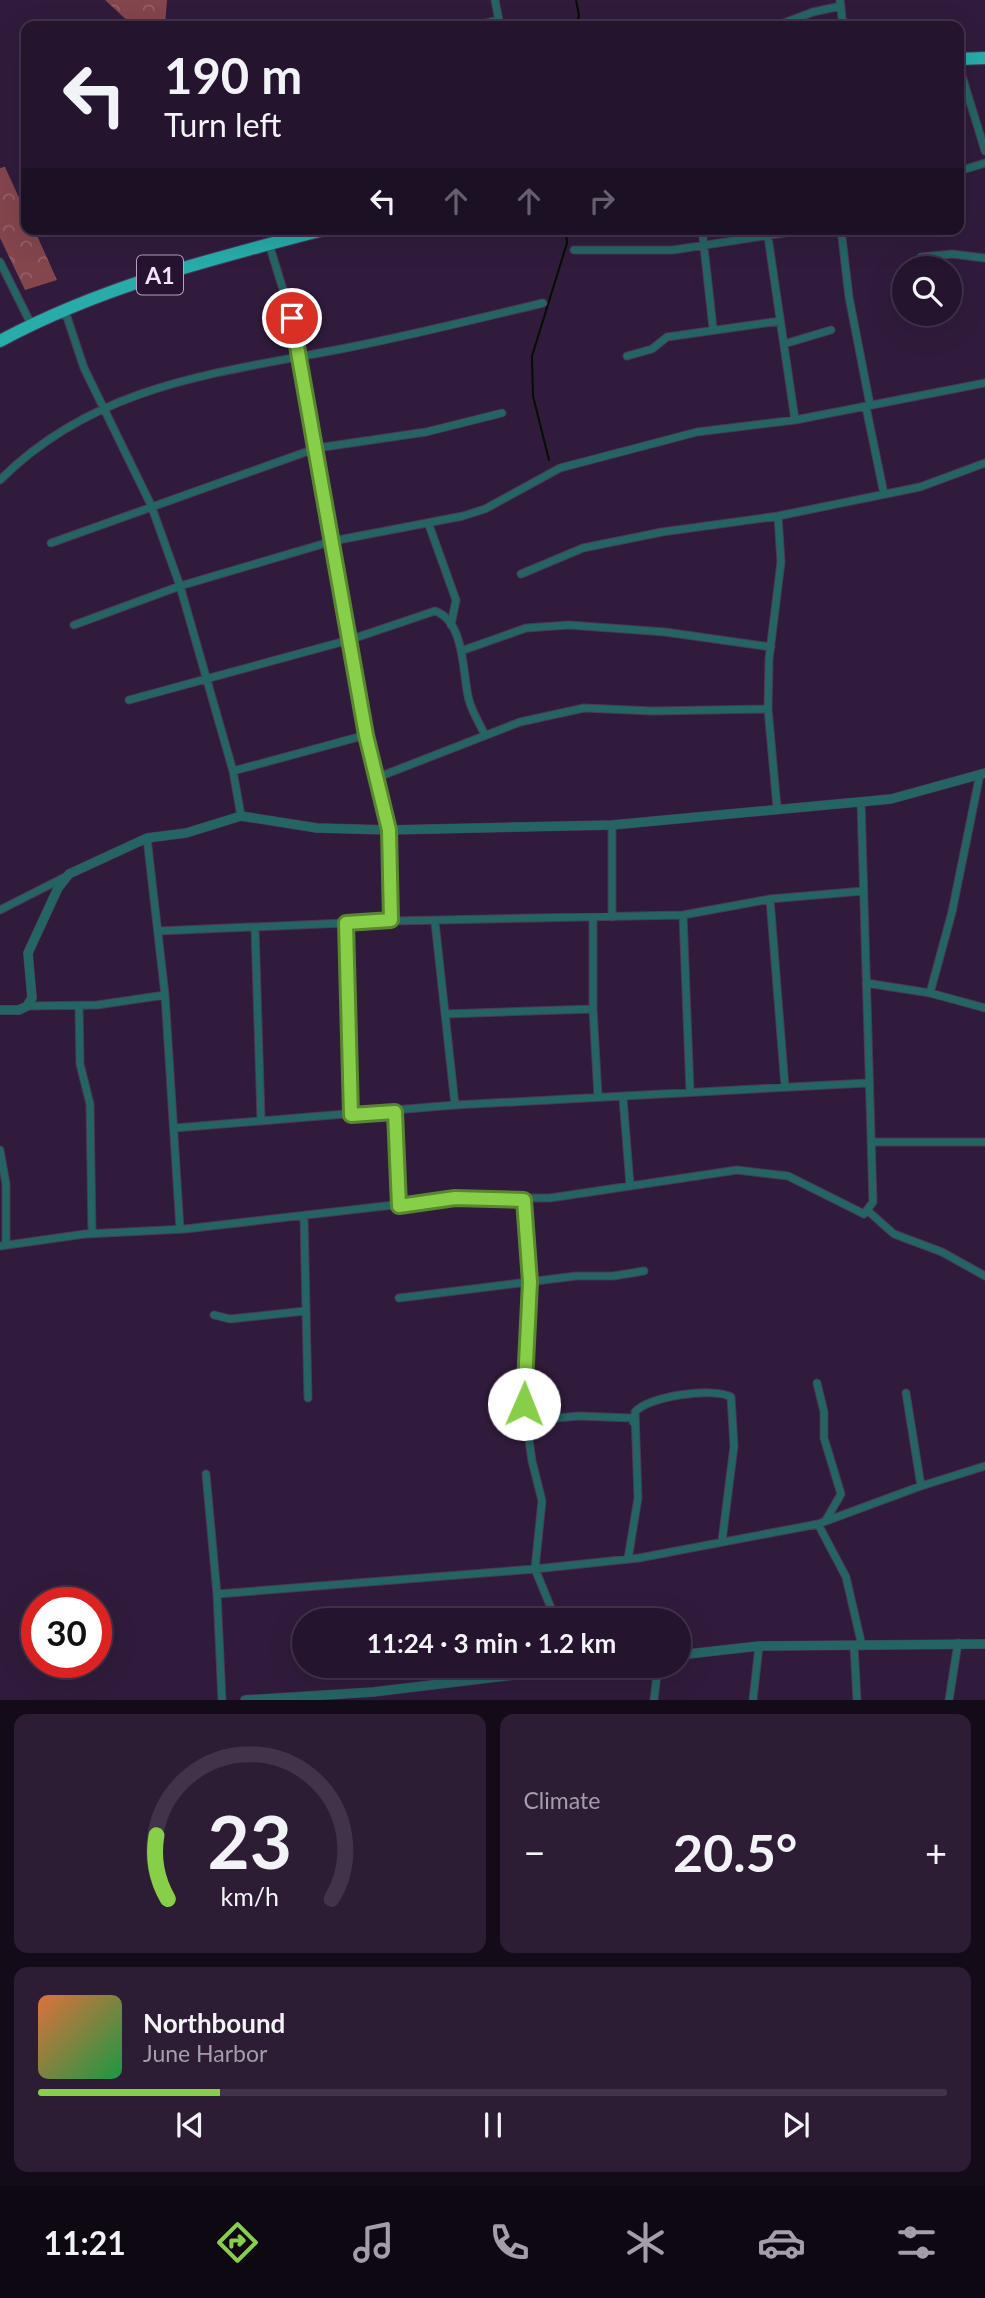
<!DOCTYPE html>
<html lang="en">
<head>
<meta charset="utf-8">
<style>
  :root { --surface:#24142d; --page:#2c1d35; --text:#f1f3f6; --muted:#a39eaa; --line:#413349; --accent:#88cf49 }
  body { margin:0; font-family:Lato,sans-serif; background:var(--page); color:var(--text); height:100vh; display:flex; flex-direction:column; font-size:26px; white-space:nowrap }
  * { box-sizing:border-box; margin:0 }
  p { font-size:23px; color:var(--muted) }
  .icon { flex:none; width:38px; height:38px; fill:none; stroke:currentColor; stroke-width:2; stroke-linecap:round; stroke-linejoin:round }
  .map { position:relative; height:1700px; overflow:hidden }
  .details { display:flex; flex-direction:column; gap:14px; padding:14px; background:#140b19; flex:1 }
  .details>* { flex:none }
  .guide { position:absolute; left:21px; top:21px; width:943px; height:214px; border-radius:14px; box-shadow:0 7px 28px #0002,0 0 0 2px var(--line); background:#24142d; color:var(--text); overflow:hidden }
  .buttons { position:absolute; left:892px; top:256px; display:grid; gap:14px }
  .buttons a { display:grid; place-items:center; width:70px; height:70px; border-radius:50%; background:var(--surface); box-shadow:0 7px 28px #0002,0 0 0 2px var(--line); font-size:35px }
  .speed { position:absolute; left:21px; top:1587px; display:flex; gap:14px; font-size:35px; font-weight:700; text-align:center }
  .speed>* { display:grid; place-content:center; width:91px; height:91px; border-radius:50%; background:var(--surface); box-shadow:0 7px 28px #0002,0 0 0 2px var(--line); line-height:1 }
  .speed .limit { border:10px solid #d22; background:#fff; color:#111 }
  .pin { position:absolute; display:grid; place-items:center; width:60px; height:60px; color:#fff; margin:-30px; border:4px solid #fff; border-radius:50%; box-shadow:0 2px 7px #0007 }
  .me { position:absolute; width:77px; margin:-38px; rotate:1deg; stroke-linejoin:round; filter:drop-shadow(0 0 5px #0008) }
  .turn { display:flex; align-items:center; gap:24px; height:147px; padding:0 28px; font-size:32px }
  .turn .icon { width:91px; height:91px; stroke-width:2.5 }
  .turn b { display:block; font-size:49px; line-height:60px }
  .lanes { display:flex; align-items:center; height:66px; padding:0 28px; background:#0003; justify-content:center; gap:35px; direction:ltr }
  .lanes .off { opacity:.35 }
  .big { font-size:52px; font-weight:700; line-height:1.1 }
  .details .widget { flex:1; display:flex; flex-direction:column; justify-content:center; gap:10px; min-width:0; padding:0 24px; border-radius:14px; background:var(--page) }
  .details .dial { align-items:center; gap:0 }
  .dial svg { height:182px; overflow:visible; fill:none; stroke:var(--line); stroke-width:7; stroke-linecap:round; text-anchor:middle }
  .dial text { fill:var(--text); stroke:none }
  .song { display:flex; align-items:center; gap:21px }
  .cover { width:84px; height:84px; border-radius:10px; background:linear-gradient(135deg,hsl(20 70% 55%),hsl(140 70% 35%)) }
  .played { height:7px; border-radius:4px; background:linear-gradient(90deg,var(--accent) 20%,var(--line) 20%) }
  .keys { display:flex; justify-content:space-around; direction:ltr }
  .heat { display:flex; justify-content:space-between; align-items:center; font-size:38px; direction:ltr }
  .details .tiles { flex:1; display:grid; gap:14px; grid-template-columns:1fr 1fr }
  .widget:last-child { grid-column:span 2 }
  .trip { position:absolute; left:292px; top:1608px; width:399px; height:70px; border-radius:35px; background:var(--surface); box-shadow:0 7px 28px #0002,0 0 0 2px var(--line); font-weight:700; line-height:70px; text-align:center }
  .tabs { display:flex; height:112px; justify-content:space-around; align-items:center; background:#0e0812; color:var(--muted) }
  .tabs .icon { width:49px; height:49px }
  .tabs .current { color:var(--accent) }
  .tabs b { font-size:32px; color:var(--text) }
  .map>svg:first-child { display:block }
  .forest { fill:url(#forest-crowns) }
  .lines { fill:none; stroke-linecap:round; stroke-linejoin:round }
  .stream { stroke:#030f00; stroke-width:2 }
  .minor-casing { stroke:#4b3756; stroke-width:9 }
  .tertiary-casing { stroke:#4b3756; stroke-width:10 }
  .trunk-casing { stroke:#4b3756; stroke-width:14 }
  .minor { stroke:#246564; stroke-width:7 }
  .tertiary { stroke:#246564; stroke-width:9 }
  .trunk { stroke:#27acaa; stroke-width:12 }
  .route-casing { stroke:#58872f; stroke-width:18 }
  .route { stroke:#88cf49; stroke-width:12 }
  .labels { text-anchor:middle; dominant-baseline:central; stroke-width:7; stroke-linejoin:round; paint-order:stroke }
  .shield { fill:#261231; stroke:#b4a4bd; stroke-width:2 }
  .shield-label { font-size:23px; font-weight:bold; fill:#f1e3f9 }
</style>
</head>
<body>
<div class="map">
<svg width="985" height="1700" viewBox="0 0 985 1700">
  <defs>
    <pattern id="forest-crowns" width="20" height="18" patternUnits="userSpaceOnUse" patternTransform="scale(1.75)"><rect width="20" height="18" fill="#84454d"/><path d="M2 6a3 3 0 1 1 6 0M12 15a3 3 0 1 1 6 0" fill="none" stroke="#966067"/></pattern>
  </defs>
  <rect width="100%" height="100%" fill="#301b3c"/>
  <path class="forest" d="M105,0H167L165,26H133Z
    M5,167L26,213V229H34L57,280L25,290L0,238V168Z"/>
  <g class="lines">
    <path class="stream" d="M576,0L579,16L576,26
      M549,460L533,396L532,356L567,243L566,229"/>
    <g class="minor-casing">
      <path id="minor" d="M495,0L500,26
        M840,0L843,26
        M474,26L499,20
        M776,26L813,12L841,6
        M959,66L985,151
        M959,171L985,163
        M702,229L713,328
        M841,229L849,297L870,405
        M768,237L795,420
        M269,244L297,335L366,735L389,830L391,921
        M574,250H673L810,229
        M921,257L952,254L985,258
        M0,262L31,324
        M60,313L67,317L84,368L151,505L180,586L233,771L241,816
        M784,344L831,330
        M627,356L652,349L667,337L780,321
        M866,407L884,494
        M0,480C95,385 216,373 341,349C409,336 476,319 543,303
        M429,525L456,600L451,625
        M51,543L317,448L426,432L502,413
        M521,574L583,548L662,532L778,516L920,487L985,463
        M74,625L180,586L333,541L463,516L485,509L560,468L697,432L795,420L985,383
        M461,651L526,628L569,625L665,632L771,647
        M129,700L349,640L435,611C466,622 462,675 469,700C472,712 480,724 485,735
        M233,771L366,735
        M376,778L520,722L584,708L653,711L768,709
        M777,807L768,709L769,659L781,562L778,516
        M612,825V917
        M147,838L165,995L180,1229
        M770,899L785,1087
        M0,910L65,877
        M683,915L690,1091
        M593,918V1009L598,1096
        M435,922L455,1105
        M346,923L351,1115
        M255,928L261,1119
        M158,931L391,921L683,915L770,899L863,891
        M866,983L930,993L985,1008
        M930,993L952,912L980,774
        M27,1006L97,1005L165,995
        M79,1006L80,1064L90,1104L92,1233
        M445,1014L593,1009
        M623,1098L630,1185
        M395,1112L399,1206
        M175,1128L455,1105L867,1083
        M871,1142H985
        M0,1150L6,1184V1245
        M524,1200L530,1282L524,1404L532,1461L542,1501L535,1569L556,1620
        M868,1211L894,1234L942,1252L985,1276
        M304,1217L308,1398
        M0,1246L85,1234L185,1229L455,1198H550L737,1170L788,1176L864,1214L873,1202L861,802
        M399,1298L576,1276H613L644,1271
        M214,1315L230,1319L305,1311
        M817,1383L824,1412V1438L841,1494L826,1520
        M906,1393L921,1486
        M526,1421L578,1416L632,1418L633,1422
        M206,1474L217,1594L222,1700
        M818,1524L846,1577L862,1646
        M628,1559L638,1498L635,1412C648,1396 714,1387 731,1397L734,1446L722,1541
        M217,1594L535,1569L639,1558L818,1524L921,1486L985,1466
        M854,1646L857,1700
        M654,1700L658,1666
        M753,1700L759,1646
        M949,1700L958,1643"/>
    </g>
    <g class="tertiary-casing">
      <path id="tertiary" d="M0,1010H19L27,1006L32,998L28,953L58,888L69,874L147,838L186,833L241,816L317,828L389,830L612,825L891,799L985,773
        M679,1655L759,1646L985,1644
        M245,1700L373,1692L588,1666"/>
    </g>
    <g class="trunk-casing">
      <path id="trunk" d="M959,59L985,58
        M0,341C102,286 215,258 327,229"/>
    </g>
    <use href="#minor" class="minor"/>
    <use href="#tertiary" class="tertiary"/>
    <use href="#trunk" class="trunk"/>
  </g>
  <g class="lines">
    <g class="route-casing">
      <path id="route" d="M292,318L366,735L389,830L391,920L346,923L351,1115L395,1112L399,1206L455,1198L524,1200L530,1282L524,1404"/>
    </g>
    <use href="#route" class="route"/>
  </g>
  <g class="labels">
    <rect class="shield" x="137" y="255.5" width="46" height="39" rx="5"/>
    <g class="shield-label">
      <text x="160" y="275">A1</text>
    </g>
  </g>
</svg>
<div class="buttons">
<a><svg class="icon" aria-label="search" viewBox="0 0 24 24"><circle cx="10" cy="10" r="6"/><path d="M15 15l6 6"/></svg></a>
</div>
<div class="speed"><div class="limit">30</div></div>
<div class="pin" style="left:292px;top:318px;background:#d93025"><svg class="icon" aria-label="arrive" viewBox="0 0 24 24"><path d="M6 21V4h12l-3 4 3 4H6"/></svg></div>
<svg class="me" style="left:524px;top:1404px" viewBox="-20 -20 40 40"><circle r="19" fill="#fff"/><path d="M0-13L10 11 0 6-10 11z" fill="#88cf49"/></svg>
<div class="trip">11:24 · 3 min · 1.2 km</div>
<div class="guide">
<div class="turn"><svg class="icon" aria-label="left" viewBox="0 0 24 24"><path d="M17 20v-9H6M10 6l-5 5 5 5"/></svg><div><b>190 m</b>Turn left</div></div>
<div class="lanes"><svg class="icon" aria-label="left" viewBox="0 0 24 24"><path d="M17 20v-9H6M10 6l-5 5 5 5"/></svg><svg class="icon off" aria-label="ahead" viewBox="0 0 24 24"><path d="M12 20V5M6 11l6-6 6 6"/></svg><svg class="icon off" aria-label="ahead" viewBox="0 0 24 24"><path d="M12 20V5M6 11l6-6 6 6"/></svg><svg class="icon off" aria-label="right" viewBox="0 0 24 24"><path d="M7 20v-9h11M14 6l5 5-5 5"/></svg></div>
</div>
</div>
<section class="details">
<div class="tiles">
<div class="widget dial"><svg viewBox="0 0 100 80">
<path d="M14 69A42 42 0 1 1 86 69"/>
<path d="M14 69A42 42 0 0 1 9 41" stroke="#88cf49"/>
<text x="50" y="56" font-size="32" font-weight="700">23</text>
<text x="50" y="72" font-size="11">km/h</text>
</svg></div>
<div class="widget"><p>Climate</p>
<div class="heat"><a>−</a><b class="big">20.5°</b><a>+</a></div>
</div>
<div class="widget">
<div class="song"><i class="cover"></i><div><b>Northbound</b><p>June Harbor</p></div></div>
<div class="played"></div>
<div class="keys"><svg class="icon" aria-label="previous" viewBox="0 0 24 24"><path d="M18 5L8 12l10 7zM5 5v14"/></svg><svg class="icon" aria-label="pause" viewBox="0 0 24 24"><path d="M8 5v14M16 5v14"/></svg><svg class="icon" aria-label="next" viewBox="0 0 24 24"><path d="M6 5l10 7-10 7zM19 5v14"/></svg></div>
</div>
</div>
</section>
<nav class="tabs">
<b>11:21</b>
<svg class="icon current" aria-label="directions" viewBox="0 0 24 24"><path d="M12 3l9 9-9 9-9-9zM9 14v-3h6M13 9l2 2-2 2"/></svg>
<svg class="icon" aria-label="music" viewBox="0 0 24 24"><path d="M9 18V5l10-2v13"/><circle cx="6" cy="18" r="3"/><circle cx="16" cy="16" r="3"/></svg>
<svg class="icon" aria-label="phone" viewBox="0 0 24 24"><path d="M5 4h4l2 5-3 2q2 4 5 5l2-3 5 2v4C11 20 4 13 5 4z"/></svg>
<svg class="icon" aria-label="climate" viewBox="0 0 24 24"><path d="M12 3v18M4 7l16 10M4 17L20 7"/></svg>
<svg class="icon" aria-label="car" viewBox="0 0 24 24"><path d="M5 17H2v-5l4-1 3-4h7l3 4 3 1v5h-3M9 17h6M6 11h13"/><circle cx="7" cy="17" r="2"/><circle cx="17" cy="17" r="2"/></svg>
<svg class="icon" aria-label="filters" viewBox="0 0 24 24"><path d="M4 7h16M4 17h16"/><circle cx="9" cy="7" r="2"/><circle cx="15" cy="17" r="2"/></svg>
</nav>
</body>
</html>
